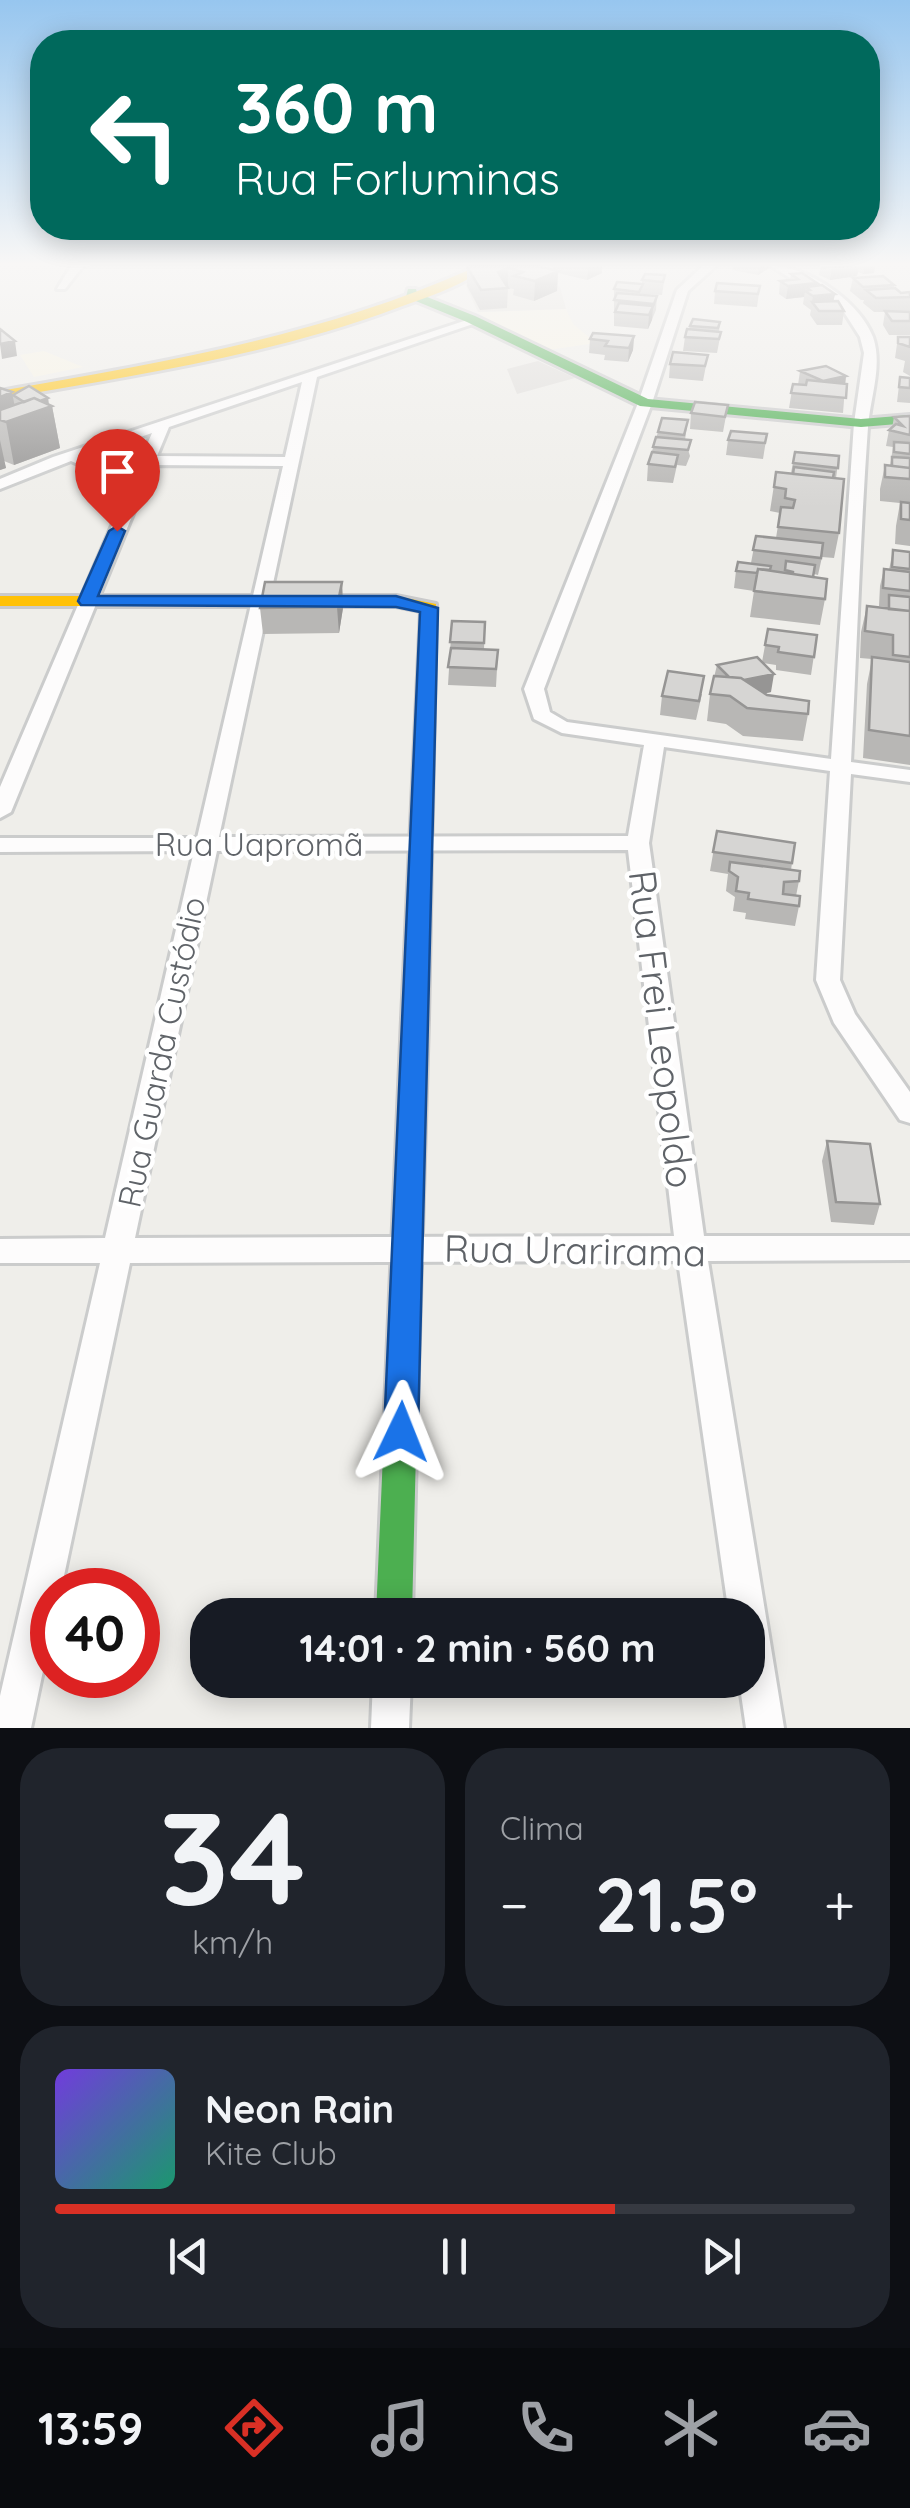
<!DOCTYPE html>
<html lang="pt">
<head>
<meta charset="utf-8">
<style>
  :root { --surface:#171b24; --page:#20242c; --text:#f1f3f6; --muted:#9ea1a6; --line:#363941; --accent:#d93025 }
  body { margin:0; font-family:Quicksand,sans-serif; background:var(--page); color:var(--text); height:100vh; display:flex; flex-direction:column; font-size:38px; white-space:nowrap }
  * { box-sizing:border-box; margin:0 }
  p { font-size:32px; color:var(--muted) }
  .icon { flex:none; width:55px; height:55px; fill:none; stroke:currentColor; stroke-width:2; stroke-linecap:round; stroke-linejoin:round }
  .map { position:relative; height:1728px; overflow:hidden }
  .sheet { display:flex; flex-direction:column; gap:20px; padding:20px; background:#0d0f14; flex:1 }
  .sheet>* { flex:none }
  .hud { position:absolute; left:30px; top:30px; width:850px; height:210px; border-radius:40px; box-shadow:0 5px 25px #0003; background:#00695c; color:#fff; overflow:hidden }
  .speed { position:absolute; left:30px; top:1568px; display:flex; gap:20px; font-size:50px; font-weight:700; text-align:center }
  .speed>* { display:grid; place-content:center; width:130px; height:130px; border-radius:50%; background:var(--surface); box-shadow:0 5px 25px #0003; line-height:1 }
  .speed .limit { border:15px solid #d22; background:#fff; color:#111 }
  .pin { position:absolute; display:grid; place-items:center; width:85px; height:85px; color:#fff; margin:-102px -42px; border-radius:50% 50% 50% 0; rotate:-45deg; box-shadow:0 0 10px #0007 }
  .pin .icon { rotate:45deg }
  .me { position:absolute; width:110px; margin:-55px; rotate:2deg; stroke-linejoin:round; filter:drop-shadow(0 0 8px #0008) }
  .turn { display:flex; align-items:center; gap:35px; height:210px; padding:0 40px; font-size:45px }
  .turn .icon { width:130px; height:130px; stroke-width:2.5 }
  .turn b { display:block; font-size:70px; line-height:85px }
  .big { font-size:75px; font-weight:800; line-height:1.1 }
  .sheet .card { flex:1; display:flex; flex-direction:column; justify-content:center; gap:15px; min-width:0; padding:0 35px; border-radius:40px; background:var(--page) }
  .sheet .dial { align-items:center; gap:0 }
  .dial b { font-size:130px; line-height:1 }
  .song { display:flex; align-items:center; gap:30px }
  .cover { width:120px; height:120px; border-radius:15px; background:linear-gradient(135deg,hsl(260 70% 55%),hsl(160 70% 35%)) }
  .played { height:10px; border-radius:5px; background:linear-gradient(90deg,var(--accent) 70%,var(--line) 70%) }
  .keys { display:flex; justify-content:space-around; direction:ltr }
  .heat { display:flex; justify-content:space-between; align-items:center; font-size:55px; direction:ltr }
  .sheet .tiles { flex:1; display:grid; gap:20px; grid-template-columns:1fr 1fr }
  .card:last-child { grid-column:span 2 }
  .trip { position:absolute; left:190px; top:1598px; width:575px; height:100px; border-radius:40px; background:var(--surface); box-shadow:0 5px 25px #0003; font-weight:800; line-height:100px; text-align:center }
  .dock { display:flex; height:160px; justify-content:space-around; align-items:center; background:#090b0e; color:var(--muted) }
  .dock .icon { width:70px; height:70px }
  .dock .current { color:var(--accent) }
  .dock b { font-size:45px; color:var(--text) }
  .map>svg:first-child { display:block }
  .commercial { fill:#f7f3e4 }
  .industrial { fill:#dfddda }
  .education { fill:#e2e0da }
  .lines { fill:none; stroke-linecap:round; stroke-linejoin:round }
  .street-casing { stroke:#cbcccc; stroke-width:6 }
  .fast-casing { stroke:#cacacb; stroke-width:6 }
  .slow-casing { stroke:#cacacb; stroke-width:6 }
  .jam-casing { stroke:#cacacb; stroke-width:6 }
  .street { fill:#fdfcfc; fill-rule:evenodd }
  .fast { fill:#4caf50; fill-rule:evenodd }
  .slow { fill:#ffc107; fill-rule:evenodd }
  .jam { fill:#c62828; fill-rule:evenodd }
  .wall { fill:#b8b7b5 }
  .shaded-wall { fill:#969594 }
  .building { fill:#d6d5d3; stroke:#969594; stroke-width:2.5 }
  .route { fill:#1a73e8; stroke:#114b97; stroke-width:2.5 }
  .labels { text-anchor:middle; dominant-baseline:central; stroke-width:9; stroke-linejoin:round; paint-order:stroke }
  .street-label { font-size:32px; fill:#5f6368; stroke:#fff }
  .near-street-label { font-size:38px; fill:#5f6368; stroke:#fff }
</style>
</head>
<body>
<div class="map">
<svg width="910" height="1728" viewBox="0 0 910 1728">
  <rect width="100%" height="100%" fill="#efeeea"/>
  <path class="commercial" d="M566,309L573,324L596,343L548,350L491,323L478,312Z
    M44,351L83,367L34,377L20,355Z"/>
  <path class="industrial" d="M538,361L575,378L517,394L507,369Z"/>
  <path class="education" d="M494,271L560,287L566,309L478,312L465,284Z"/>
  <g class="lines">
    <g class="street-casing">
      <path id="street" d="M71,266H83L65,289H57Z
        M703,266H716L688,291L652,403L544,689L550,712L567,722L831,759L854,423L864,353L860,337L844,312L771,266C808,266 860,302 873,337C883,366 870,398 868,427C860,538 857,650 851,762L910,770V782L851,774L840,980L855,1014L910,1092V1123L900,1120L834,1023L816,980L830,771L664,747L649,843L704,1236H910V1260L708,1261L784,1728H746L739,1680H748V1615H729L678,1261L130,1263L61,1590H52V1628L31,1728H0V1696L100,1263H0V1239L105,1238L194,851L0,852V838H197L283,466L153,465L11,812L0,818V787L138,465L78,464L71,461L0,489V479L53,457L476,317V323L317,377L219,837L628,836L644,745L562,733L534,719L524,689L638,403L677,290ZM302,382L285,457L157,456L169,427ZM152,433L142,456H85ZM628,850L674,1236L135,1238L217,851Z
        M373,1680H411L409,1728H371Z"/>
    </g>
    <g class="fast-casing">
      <path id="fast" d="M408,289H416L417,293L475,316L648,399L861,419L910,415V423L861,427L640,406L467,322L406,297Z
        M401,1394L413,1398L417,1409L412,1615H376L385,1409L389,1398Z"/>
    </g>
    <g class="slow-casing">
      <path id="slow" d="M471,269L481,271C457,288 424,298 397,308C269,356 134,375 0,399V391C164,362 318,337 471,269Z
        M0,596H396L436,604L428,1019L424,1025H406L402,1019L421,611L396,606H0Z"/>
    </g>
    <g class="jam-casing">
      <path id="jam" d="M415,1010L424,1013L428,1019L417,1409L413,1420L401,1424L389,1420L385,1409L402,1019L406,1013Z"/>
    </g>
    <use href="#street" class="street"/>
    <use href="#fast" class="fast"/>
    <use href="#slow" class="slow"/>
    <use href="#jam" class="jam"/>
  </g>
  <path class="wall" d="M554,266H602V273L587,280L558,273L557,291L534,301L513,295L514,289L508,288L507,308L480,310L467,286V267L553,270Z
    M733,266H770L769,268L758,275L732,270Z
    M821,266H875L874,273L863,274L858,272L857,276L830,280L819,275Z
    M791,274L835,294L833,301L844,311L842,325H817L810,315L811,310L803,304L804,297L786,299L779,294L780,281L790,280Z
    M665,275L662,295L642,294V295L657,296L656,310L648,329L614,326V289L642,284V280Z
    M853,278L894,285V288L901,293L910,292V335H889L883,325L885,312H874L863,303L864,300H861L850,291Z
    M760,286L757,307L714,304L715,291Z
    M720,322L719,332H721L717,353L683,351L685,337L690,326Z
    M634,336L633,350L628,362L604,360L605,355L589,353L590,339Z
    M898,337H910V376L903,372L905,361L895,358Z
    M708,355L703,381L669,378L670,364Z
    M800,371L846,376L843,413L789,408L793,384L798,385Z
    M900,377L910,378V403L897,402Z
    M0,388L13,395L48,398L49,404L52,406L60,448L14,465L4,461L6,468L0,470Z
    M728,405L723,432L690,429L691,413Z
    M910,416V546L895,544L896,526L900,503L880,501V489L885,465L890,466L893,447L886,446L889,430L892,428L894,417Z
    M688,420L685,440L690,456L686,466L677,465L673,483L647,481L648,464L658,432Z
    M767,434L763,459L726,455L728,440Z
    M795,452L839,456L836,478L839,533L834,558L822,557L818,575L814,574L813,577L825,599L820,625L750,617L754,591L734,588L736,571L751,563L756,536L776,538L780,513L770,511L776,472L791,473Z
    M893,550L910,552V765L863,758L867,684L872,659L860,658L861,632L867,606L886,608V607L879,606L880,586L884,569L889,570Z
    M342,582L343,608L339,633L263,634L260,608Z
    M452,621L485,622L484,649L498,650L496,687L448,685Z
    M768,629L817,635L811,675L776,670V665L763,663L771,692L764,694L808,714L803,741L743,736L726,724L707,721L710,694L717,665L762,662Z
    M702,694L696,720L660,715L662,696Z
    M717,831L795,843L791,870L799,881L796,896L799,906L795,926L745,919L746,913L733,911L735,897L726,891L728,874L710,871Z
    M827,1141L880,1204L874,1225L831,1222L822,1161Z"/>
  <path class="shaded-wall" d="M602,266V273L587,280L588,267Z
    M759,266H770L769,268L758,275Z
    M837,266H859L857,276L830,280L832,267Z
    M875,266L874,273L863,274L865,268Z
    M508,268V288L498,272Z
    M558,271L557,291L534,301L535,281Z
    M817,283L815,296L835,294L832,308L812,302L811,310L813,296L810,290L806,287L804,297L786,299L788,286Z
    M653,306L652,320L648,329L649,315Z
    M634,336L633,350L628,362L629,348Z
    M15,341L17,356L2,359L0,344Z
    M846,376L844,391L823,381Z
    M12,392L17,418L29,404L48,398L49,407L52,406L60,448L14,465L6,422L0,420V397Z
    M0,440L6,468L0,470Z
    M342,582L343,608L339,633L337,607Z
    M774,674L771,692L735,700L734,682Z"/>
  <path class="building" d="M469,266H537L558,271L535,281L514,276L523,272L508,268L498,272L508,288L481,290L467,267Z
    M802,273L817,283L788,286L780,281L798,279L791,274Z
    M645,274L665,275L663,282L642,280Z
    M883,276L894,285L863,287L853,278Z
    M617,282L643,284L639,292L614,289Z
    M717,283L760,286L758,294L715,291Z
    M822,285L835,294L813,296L805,291L810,290L806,287Z
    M895,288L901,293L910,292V297L876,298L866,290Z
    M617,293L657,296L654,304L614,300Z
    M838,301L844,311H819L812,302Z
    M619,303L653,306L649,315L615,312Z
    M885,311L910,312V321H892Z
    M693,319L720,322L718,328L690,326Z
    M0,329L15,341L0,344Z
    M687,329L721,332L719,339L685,337Z
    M593,333L634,336L629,348L605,346L608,341L590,339Z
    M898,337H910V347L898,343Z
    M673,352L708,355L705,366L670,364Z
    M826,366L846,376L823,381L800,371Z
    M900,377L910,378V388L899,387Z
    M807,380L847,384L846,398L791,393L793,384L806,385Z
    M29,386L48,398L40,401L34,398L24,402L13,395Z
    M0,388L12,392L0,397Z
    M34,398L52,406L6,422L0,420V410Z
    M695,402L728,405L725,417L691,413Z
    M910,416V435L889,430L896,424L903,426L894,417Z
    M662,418L688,420L684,435L658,432Z
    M731,431L767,434L765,443L728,440Z
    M656,437L691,440L688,450L653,447Z
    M894,442L910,443V454L894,452Z
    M652,452L678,455L675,467L648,464Z
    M795,452L839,456L838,468L793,463Z
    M892,457L910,458V468L892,466Z
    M885,465L910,468V479L885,477Z
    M794,467L834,472L833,478L793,474Z
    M776,472L844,479L839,533L778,527L781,507L793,508L795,500L785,498L786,489L774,487Z
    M901,502L910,503V520L901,519Z
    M756,536L823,543L821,558L753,550Z
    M893,550L910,552V569L892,567Z
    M786,561L815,565L813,577L793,574V572L785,570Z
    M738,562L771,566L770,570L758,569L757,573L736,571Z
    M758,569L827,579L825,599L754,591Z
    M884,569L910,572V591L883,588Z
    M265,582H342L337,607L260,608Z
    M889,595L910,597V611L889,609Z
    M867,606L910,611V657L893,655V635L865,631Z
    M452,621L485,622L484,643L450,642Z
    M768,629L817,635L814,657L778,652L779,647L765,645Z
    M451,648L498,650L496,669L448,667Z
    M757,657L774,674L744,680L741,678L729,677L717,665Z
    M872,657L910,662V736L869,730Z
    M668,671L704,676L699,701L662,696Z
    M714,676L741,678L767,695L809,701L808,714L747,708L730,696L710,694Z
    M717,831L795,843L792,863L713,852Z
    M730,862L800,871L799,881L784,882L783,894L800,896L799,906L748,899L749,893L736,891L738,877L729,871Z
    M827,1141L870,1144L880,1204L836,1202Z"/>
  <linearGradient id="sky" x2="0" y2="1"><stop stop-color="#97c6ef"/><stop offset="0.52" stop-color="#f8f7f6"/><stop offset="1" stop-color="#f8f7f6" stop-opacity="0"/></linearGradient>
  <rect width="910" height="508" fill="url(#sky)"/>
  <path class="route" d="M117,526L125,531L98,596H396L438,608L418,1432L413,1443L401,1447L389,1443L384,1432L420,612L396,607L81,605L78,601L109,531Z"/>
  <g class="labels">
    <g class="street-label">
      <text x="259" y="844">Rua Uapromã</text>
      <text transform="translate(161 1052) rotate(-78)">Rua Guarda Custódio</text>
    </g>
    <g class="near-street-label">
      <text transform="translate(662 1029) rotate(83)">Rua Frei Leopoldo</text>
      <text transform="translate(575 1250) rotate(1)">Rua Urarirama</text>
    </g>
  </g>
</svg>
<div class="speed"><div class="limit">40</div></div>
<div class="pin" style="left:117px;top:531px;background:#d93025"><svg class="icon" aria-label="arrive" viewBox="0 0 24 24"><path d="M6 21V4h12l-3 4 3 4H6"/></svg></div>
<svg class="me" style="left:401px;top:1432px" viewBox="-20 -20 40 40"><path d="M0-17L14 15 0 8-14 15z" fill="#1a73e8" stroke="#fff" stroke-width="4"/></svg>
<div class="trip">14:01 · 2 min · 560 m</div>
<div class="hud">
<div class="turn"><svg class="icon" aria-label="left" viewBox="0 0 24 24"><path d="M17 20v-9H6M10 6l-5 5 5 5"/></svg><div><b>360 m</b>Rua Forluminas</div></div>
</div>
</div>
<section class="sheet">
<div class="tiles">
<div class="card dial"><b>34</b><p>km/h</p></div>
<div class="card"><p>Clima</p>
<div class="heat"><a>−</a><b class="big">21.5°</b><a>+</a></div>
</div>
<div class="card">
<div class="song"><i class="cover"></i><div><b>Neon Rain</b><p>Kite Club</p></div></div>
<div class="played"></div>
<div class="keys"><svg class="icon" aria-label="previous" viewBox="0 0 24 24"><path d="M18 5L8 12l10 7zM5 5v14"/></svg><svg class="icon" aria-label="pause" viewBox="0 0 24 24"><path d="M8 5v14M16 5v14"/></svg><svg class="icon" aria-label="next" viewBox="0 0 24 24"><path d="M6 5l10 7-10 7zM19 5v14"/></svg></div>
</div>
</div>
</section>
<nav class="dock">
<b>13:59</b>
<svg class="icon current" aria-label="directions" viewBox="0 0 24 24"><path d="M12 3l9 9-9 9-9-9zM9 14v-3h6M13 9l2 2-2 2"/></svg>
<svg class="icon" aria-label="music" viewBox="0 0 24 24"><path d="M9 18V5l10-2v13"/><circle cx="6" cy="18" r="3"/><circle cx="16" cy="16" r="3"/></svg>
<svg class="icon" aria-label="phone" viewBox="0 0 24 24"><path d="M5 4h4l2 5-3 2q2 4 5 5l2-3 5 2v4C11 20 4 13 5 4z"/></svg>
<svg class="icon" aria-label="climate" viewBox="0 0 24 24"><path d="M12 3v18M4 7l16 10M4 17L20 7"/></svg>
<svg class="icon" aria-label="car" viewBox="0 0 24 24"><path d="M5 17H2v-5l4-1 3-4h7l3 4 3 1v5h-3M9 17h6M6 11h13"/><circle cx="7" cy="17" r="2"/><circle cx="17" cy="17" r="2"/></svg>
</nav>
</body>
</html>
